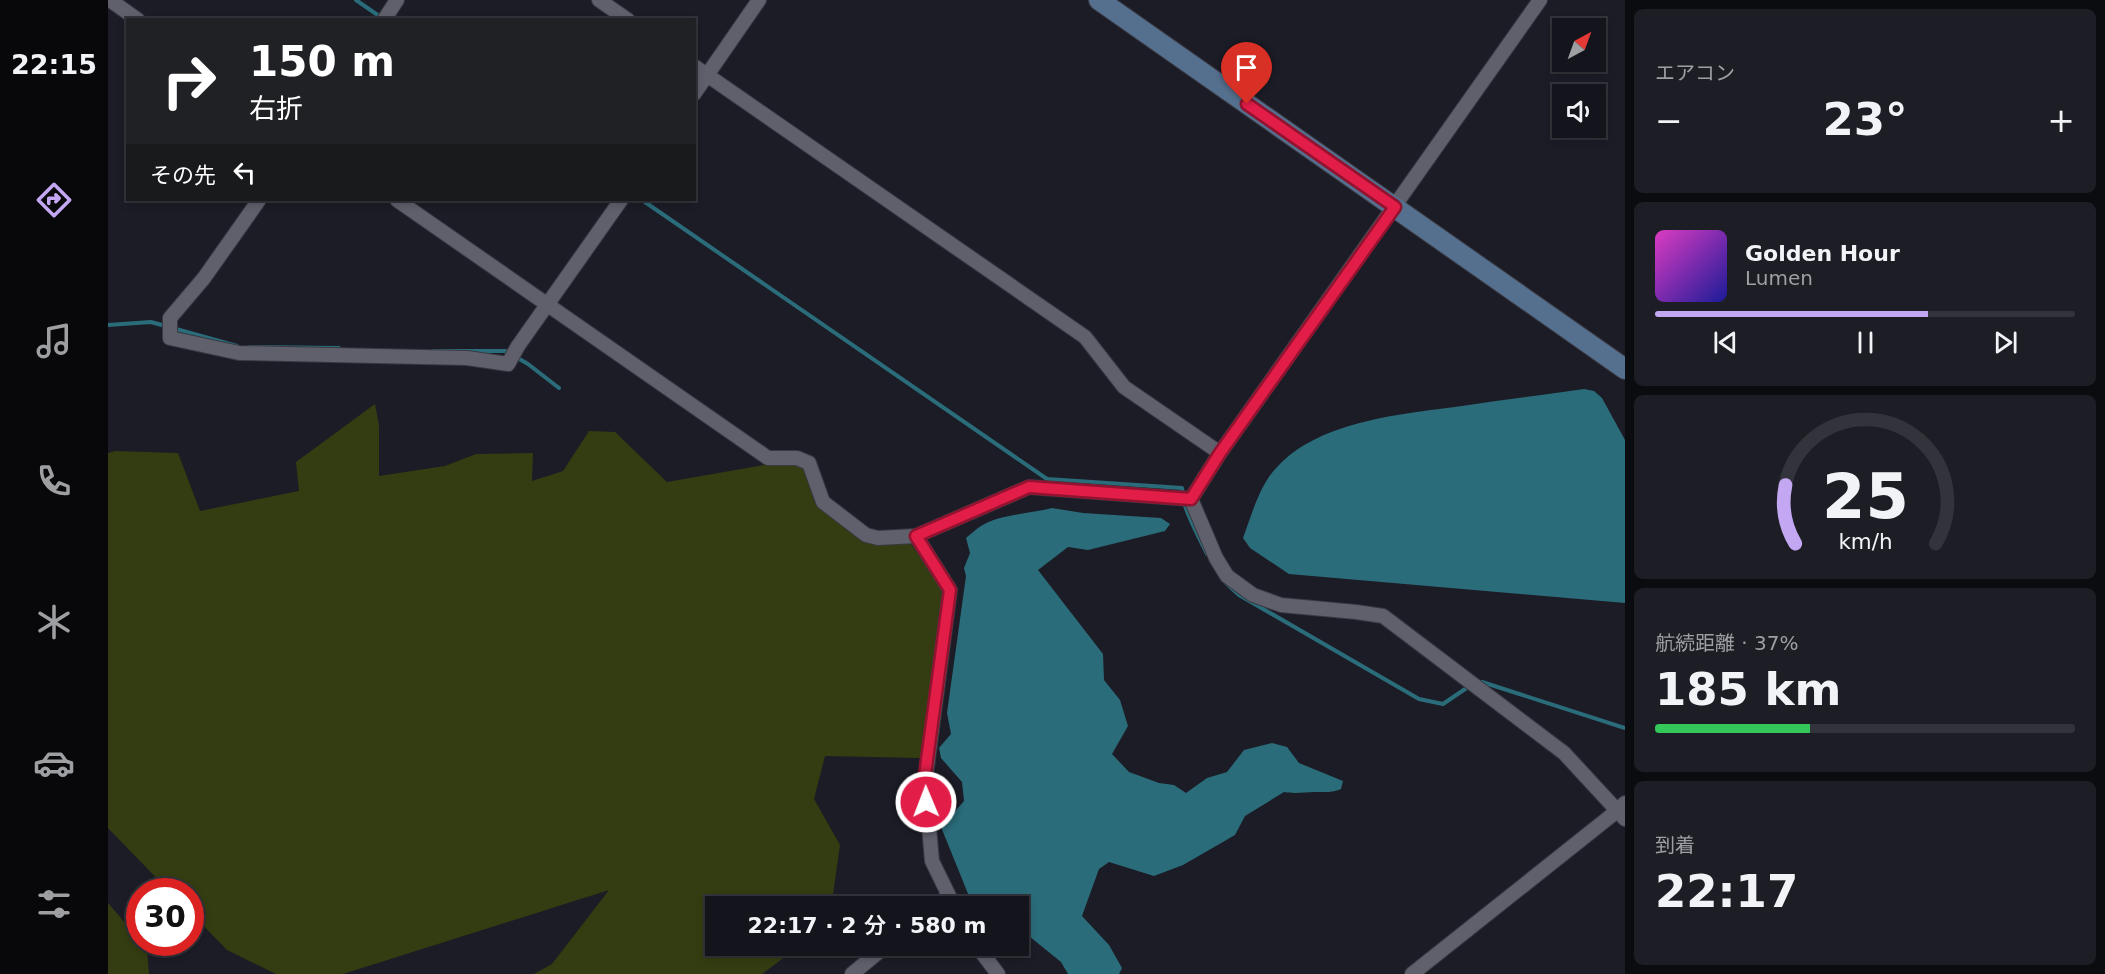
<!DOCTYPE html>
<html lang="ja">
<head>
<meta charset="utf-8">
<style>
  :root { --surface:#14151c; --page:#1d1e25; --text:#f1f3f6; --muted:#9d9fa3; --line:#33343b; --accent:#c3a7f2 }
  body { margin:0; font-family:"DejaVu Sans","Noto Sans JP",sans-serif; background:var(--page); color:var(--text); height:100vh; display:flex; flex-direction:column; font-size:22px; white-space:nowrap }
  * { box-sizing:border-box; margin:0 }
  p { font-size:20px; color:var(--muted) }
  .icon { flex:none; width:33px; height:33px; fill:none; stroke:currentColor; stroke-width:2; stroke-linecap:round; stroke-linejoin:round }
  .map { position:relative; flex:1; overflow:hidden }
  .details { display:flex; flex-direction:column; gap:9px; padding:9px; background:#0b0c0f; width:480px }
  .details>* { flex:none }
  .hud { position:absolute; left:18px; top:18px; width:570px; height:183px; border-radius:0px; box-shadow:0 3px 9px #0003,0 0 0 2px var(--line); background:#202124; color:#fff; overflow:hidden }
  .needle { width:39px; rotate:41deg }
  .controls { position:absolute; left:1444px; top:18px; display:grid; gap:12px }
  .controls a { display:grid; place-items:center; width:54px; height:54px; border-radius:0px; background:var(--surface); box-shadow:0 3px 9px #0003,0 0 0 2px var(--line); font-size:30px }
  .speed { position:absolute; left:18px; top:878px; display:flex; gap:12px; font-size:30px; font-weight:700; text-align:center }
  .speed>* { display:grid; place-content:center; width:78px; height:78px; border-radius:50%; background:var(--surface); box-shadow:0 3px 9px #0003,0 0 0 2px var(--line); line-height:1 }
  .speed .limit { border:9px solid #d22; background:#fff; color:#111 }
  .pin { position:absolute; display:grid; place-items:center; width:51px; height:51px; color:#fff; margin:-62px -26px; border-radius:50% 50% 50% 0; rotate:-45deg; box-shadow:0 0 6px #0007 }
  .pin .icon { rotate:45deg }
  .me { position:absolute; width:66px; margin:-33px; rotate:359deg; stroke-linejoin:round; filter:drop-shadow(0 0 4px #0008) }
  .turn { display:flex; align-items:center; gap:21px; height:126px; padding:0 24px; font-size:27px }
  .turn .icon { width:78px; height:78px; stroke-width:2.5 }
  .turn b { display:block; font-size:42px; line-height:51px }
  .then { display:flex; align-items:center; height:57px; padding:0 24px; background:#0003; gap:12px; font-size:22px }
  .big { font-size:45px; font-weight:600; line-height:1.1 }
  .details .widget { flex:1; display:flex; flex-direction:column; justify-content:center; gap:9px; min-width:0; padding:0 21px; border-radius:9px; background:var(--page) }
  .details .dial { align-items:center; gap:0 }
  .dial svg { height:156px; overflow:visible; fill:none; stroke:var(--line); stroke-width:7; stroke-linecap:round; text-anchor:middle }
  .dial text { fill:var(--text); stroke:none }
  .song { display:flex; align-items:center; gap:18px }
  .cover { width:72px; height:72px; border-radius:9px; background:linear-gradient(135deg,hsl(310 70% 55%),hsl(240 70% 35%)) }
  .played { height:6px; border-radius:3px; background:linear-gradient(90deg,var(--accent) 65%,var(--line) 65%) }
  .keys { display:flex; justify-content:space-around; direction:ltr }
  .heat { display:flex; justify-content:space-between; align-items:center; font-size:33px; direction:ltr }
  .charge { height:9px; border-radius:4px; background:linear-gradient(90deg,#34c759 37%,var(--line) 0) }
  .trip { position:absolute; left:597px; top:896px; width:324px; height:60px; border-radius:0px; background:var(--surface); box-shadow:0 3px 9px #0003,0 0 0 2px var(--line); font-weight:600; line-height:60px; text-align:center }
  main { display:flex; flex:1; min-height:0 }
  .tabs { display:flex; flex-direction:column; width:108px; justify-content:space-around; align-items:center; background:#08080b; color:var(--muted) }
  .tabs .icon { width:42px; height:42px }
  .tabs .active { color:var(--accent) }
  .tabs b { font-size:27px; color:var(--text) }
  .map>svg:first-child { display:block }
  .green { fill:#343d11 }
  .water { fill:#2b6c7a }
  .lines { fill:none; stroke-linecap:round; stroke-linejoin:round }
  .stream { stroke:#2b6c7a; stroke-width:4 }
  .street-casing { stroke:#393942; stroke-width:16 }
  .secondary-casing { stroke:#393942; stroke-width:22 }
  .street { stroke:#5f606c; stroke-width:14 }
  .secondary { stroke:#556f8e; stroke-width:20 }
  .route-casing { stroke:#92132f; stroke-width:15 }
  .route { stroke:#e11d48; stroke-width:10 }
</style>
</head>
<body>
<main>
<nav class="tabs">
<b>22:15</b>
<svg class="icon active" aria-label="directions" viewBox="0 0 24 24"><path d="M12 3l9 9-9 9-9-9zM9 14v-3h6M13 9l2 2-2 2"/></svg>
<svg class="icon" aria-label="music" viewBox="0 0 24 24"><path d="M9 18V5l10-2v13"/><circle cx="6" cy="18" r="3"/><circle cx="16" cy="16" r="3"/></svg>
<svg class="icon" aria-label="phone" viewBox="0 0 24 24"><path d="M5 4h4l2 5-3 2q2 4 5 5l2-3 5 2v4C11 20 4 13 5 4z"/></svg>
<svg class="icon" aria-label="climate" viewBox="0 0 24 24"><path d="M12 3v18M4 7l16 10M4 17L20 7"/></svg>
<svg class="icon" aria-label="car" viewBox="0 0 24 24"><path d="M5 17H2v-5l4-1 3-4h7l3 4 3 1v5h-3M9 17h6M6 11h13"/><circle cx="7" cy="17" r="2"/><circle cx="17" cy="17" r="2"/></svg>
<svg class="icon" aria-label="filters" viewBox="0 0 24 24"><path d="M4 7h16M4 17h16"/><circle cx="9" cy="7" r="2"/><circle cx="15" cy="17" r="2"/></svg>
</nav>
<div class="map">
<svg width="1517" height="974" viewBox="0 0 1517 974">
  <rect width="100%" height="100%" fill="#1b1c26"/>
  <path class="green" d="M267,404L271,425V476L337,466L368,454L425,453L424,481L455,471L481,431L507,432L559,482L656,465L698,466L707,504L756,543L803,544L838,594L813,758L717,756L706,799L732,845L724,901L713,906H608V945H693L654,974H426L444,964L501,890L235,974H168L119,950L83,913L82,891H61L0,828V453L7,451L70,453L92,511L191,491L188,462Z
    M0,903L31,939L32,942H34L39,947L41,974H0Z"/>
  <path class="water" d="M1476,389L1486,391L1494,398L1517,440V603L1181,574L1142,548L1135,538C1144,514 1152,483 1171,465C1215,420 1295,414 1354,406C1395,400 1435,395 1476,389Z
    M944,508L975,513L1053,518L1062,524L1057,531L980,550L960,547L930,570L995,654L996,680L1012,700L1020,726L1004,754L1021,772L1051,783L1066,785L1078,793L1099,778L1119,772L1136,750L1164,743L1179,747L1191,763L1235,781L1233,789C1223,793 1218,792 1207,792C1196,792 1188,794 1176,792L1137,816L1127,835L1075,865L1046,876L1001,862L991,869L974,916L1001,945L1014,968L1011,974H960L953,962L911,928L910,906H865L833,827L856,801L854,782L833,758L831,748L843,734L839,713L858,576L856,568L862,553L858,538C863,534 868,529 873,526C892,514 922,514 944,508Z"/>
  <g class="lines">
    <path class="stream" d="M248,0L274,18
      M534,200L939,479L1074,488L1075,494
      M0,325L43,322L129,346
      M142,347L231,348
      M325,351H398L401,353
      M408,357L420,364L451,388
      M1076,501C1077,512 1094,543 1099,554
      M1118,583L1131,595L1311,699L1335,704L1363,685
      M1369,682H1374L1517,728"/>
    <g class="street-casing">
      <path id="street" d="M2,0L30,20
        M491,0L520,20
        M276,20L289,0
        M586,66L977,337L1016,387L1112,453
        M586,94L651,0
        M151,200L96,278L62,318V338L131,353L359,358L400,364L410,346L513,200
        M289,200L660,458H689L701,463L715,502L758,535L770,538L808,536L921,487L1083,499
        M1083,499L1112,453L1432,0
        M1083,499L1108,558L1119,576L1145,595L1173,605L1248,612L1275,616L1456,753L1517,819
        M808,536L842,590L817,782L824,861L846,906
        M827,906L840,896
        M868,945L890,974
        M744,974L779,945
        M1304,974L1509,811L1517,803"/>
    </g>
    <g class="secondary-casing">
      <path id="secondary" d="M991,0L1517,369"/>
    </g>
    <use href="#street" class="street"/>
    <use href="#secondary" class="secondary"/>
  </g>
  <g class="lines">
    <g class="route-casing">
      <path id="route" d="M818,802L816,782L842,590L808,536L921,487L1083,499L1112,453L1287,207L1139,104"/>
    </g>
    <use href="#route" class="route"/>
  </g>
</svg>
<div class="controls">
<a><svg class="needle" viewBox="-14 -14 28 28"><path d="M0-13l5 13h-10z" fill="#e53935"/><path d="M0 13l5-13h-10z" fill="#9d9fa3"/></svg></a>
<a><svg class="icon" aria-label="sound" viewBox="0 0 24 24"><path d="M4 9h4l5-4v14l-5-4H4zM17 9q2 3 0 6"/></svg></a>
</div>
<div class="speed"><div class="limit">30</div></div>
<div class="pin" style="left:1139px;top:104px;background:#d93025"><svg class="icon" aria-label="arrive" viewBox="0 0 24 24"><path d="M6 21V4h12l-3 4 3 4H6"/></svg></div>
<svg class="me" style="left:818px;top:802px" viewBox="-20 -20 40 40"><circle r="17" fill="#e11d48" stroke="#fff" stroke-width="3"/><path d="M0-11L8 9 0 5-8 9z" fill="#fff"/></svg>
<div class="trip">22:17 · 2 分 · 580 m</div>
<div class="hud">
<div class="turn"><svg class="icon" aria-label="right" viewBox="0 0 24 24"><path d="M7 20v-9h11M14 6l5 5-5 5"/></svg><div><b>150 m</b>右折</div></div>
<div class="then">その先<svg class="icon" aria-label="left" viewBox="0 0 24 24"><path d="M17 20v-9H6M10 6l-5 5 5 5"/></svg></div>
</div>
</div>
<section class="details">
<div class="widget"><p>エアコン</p>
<div class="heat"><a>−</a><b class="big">23°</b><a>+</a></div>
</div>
<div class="widget">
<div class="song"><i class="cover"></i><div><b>Golden Hour</b><p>Lumen</p></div></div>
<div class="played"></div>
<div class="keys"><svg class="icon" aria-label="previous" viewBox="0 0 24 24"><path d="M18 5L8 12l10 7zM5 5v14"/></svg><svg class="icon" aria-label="pause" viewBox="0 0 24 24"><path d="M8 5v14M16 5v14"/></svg><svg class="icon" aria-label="next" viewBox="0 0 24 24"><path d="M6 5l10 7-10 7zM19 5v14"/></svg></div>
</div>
<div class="widget dial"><svg viewBox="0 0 100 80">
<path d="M14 69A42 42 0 1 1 86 69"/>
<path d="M14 69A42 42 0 0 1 9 39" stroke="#c3a7f2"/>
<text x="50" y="56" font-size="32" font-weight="700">25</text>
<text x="50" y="72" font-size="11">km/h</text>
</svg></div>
<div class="widget"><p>航続距離 · 37%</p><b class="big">185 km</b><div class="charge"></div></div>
<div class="widget"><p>到着</p><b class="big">22:17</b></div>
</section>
</main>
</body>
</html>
